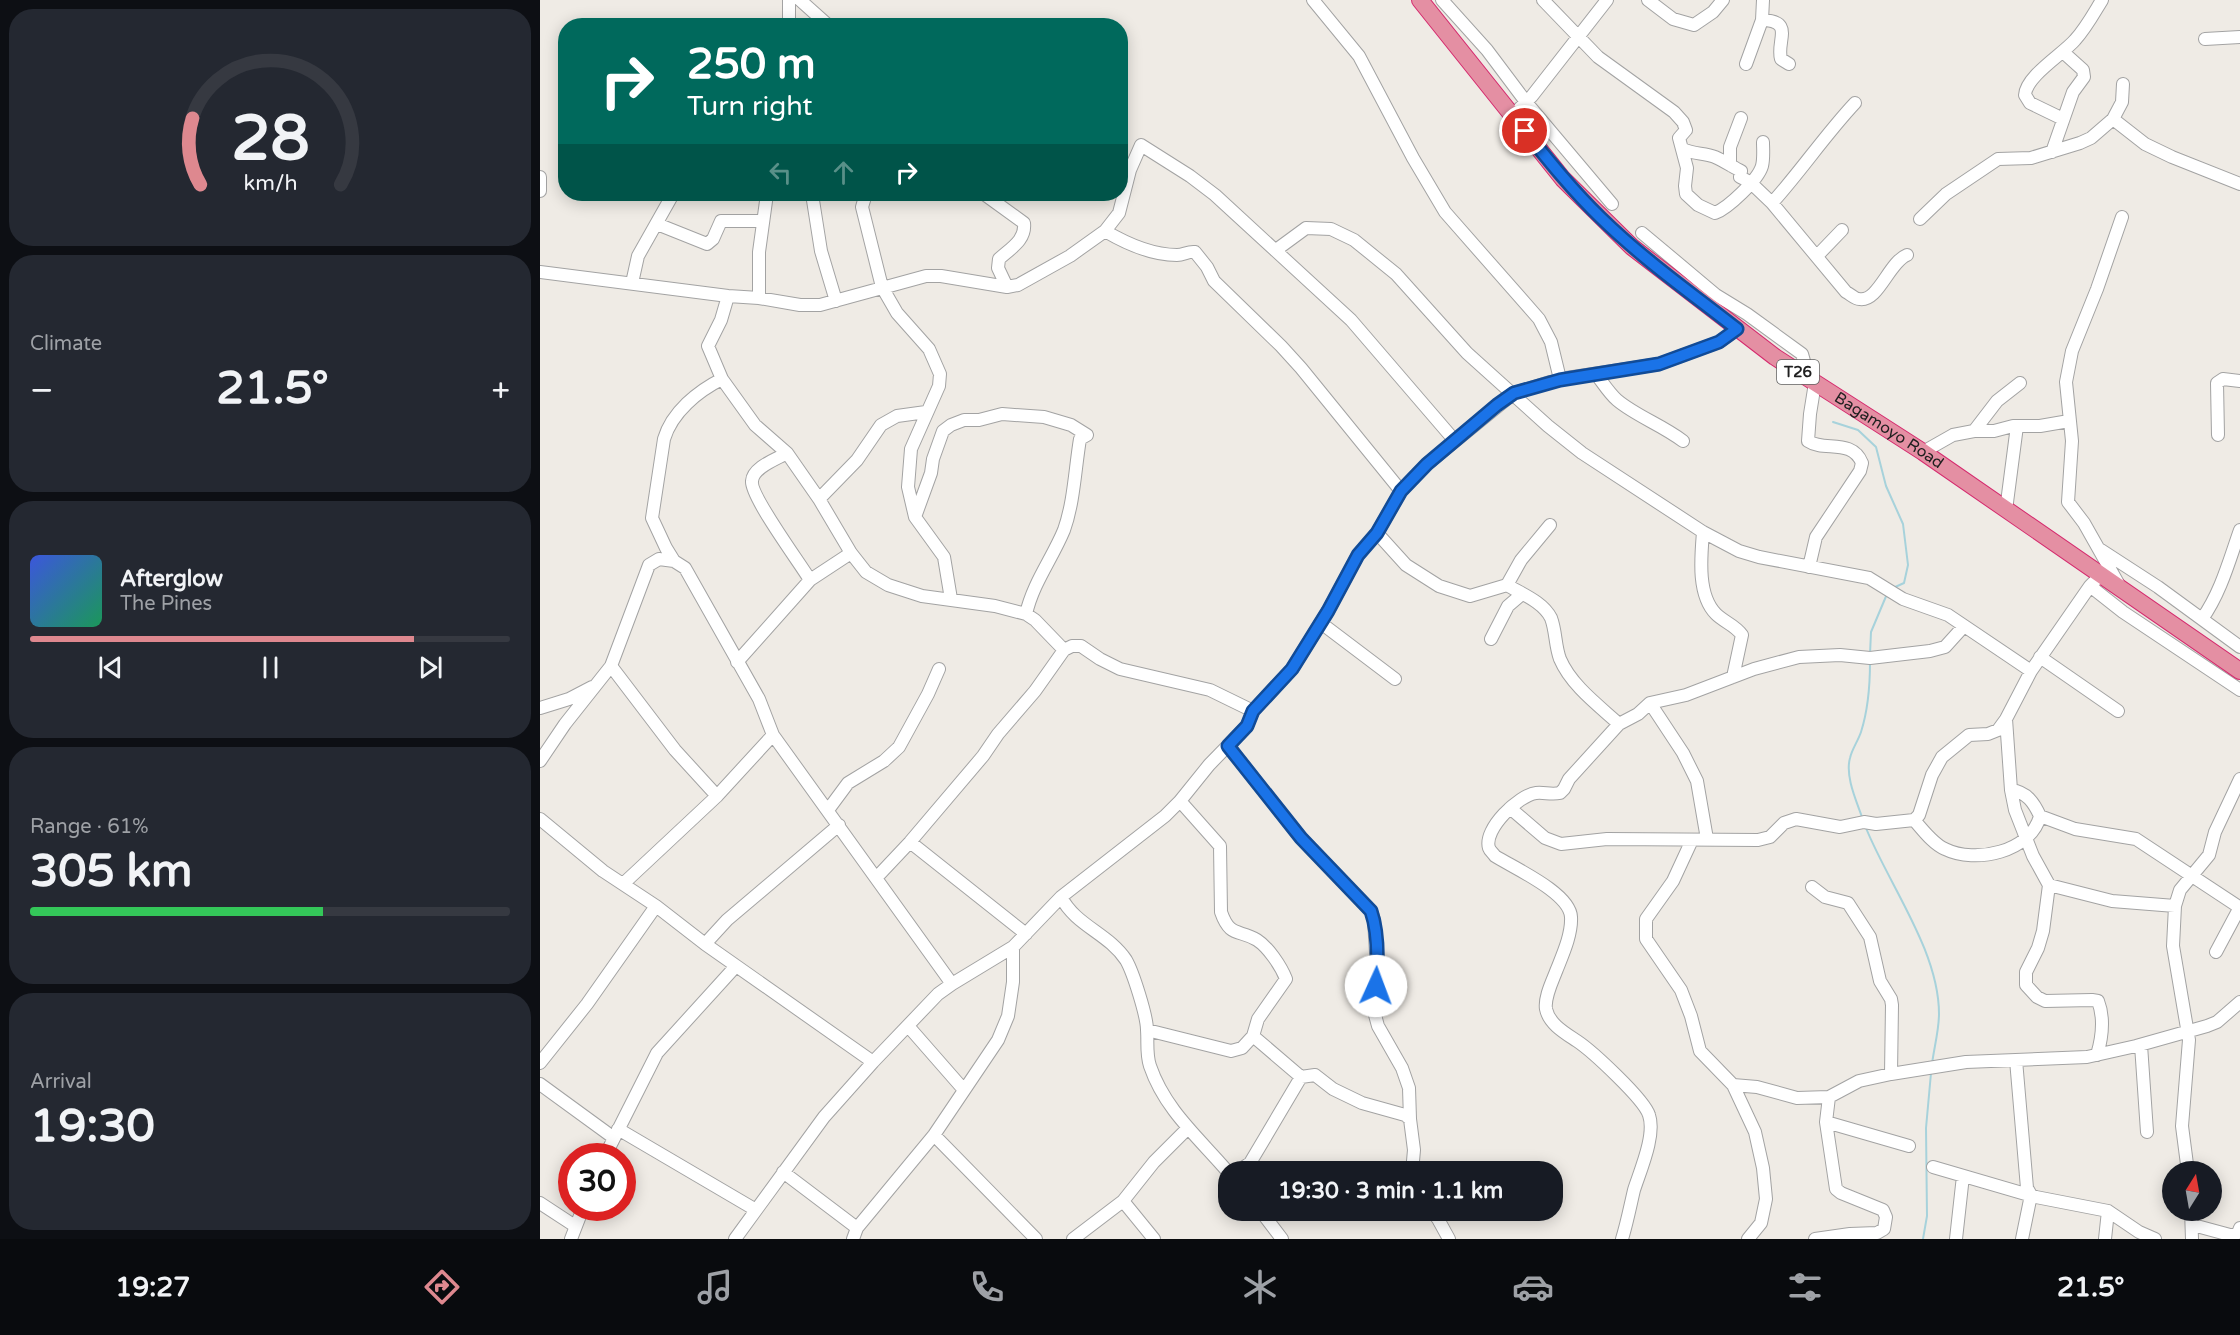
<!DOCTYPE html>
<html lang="en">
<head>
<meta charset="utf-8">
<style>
  :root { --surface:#171b24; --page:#242831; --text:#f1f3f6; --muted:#9ea1a6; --line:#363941; --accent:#de888f }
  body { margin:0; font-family:"Varela Round",sans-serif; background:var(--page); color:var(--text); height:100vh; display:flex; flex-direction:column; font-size:22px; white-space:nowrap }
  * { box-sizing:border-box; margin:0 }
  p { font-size:20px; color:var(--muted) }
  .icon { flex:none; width:33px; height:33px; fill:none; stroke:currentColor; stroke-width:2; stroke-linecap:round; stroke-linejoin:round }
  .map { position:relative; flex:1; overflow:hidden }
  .panel { display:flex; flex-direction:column; gap:9px; padding:9px; background:#0d0f14; width:540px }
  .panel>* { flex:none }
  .hud { position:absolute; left:18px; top:18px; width:570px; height:183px; border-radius:24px; box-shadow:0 3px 15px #0003; background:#00695c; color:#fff; overflow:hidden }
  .needle { width:39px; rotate:11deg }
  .tools { position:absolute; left:1622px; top:1161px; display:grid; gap:12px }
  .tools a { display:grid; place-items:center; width:60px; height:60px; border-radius:50%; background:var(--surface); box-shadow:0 3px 15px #0003; font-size:30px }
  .speed { position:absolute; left:18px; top:1143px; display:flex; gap:12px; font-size:30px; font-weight:700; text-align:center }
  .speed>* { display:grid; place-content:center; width:78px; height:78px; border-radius:50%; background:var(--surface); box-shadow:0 3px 15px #0003; line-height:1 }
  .speed .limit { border:9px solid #d22; background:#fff; color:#111 }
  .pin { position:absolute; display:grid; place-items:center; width:51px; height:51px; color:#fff; margin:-26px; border:3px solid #fff; border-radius:50%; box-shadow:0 2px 6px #0007 }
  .me { position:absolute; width:66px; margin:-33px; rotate:2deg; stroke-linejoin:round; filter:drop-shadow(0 0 4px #0008) }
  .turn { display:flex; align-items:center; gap:21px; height:126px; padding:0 30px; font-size:27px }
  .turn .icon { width:78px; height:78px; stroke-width:2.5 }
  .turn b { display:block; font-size:42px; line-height:51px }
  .lanes { display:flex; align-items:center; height:57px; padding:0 30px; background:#0003; justify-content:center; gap:30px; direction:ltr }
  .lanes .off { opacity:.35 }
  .big { font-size:45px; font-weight:800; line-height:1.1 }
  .panel .tile { flex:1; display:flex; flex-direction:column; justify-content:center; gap:9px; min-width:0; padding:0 21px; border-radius:24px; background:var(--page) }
  .panel .dial { align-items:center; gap:0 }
  .dial svg { height:156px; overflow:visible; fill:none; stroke:var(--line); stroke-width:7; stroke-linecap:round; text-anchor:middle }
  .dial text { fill:var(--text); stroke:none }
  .song { display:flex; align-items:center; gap:18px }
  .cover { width:72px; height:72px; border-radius:9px; background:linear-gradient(135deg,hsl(230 70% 55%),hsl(150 70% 35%)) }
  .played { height:6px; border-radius:3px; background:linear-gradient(90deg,var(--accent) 80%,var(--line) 80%) }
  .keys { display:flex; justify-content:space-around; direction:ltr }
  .heat { display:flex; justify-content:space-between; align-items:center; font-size:33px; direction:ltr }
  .charge { height:9px; border-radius:4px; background:linear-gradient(90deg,#34c759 61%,var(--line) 0) }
  .trip { position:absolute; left:678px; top:1161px; width:345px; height:60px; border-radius:24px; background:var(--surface); box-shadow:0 3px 15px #0003; font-weight:800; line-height:60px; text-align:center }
  .tabs { display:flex; height:96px; justify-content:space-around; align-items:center; background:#090b0e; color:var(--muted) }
  .tabs .icon { width:42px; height:42px }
  .tabs .selected { color:var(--accent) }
  .tabs b { font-size:27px; color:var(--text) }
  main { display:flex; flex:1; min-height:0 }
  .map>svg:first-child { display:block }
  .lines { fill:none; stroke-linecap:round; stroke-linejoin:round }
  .stream { stroke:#a7d2db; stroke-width:2 }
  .minor-casing { stroke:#a3a3a3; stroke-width:14 }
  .highway-casing { stroke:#d52a6e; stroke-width:18 }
  .minor { stroke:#fff; stroke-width:12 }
  .highway { stroke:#e48fa3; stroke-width:16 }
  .route-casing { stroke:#114b97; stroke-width:15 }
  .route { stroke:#1a73e8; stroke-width:10 }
  .labels { text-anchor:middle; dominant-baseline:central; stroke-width:4.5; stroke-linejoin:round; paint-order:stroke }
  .shield { fill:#fff; stroke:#626262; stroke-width:1.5 }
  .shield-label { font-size:15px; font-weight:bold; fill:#1f1f1f }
  .street-label { font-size:16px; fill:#1f1f1f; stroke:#fff }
</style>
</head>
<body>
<main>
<section class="panel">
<div class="tile dial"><svg viewBox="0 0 100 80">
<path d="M14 69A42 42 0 1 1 86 69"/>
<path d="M14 69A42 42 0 0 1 10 35" stroke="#de888f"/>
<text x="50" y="56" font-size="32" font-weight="700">28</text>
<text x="50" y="72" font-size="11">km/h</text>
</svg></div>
<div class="tile"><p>Climate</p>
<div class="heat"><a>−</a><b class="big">21.5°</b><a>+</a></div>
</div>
<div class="tile">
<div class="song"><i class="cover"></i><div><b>Afterglow</b><p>The Pines</p></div></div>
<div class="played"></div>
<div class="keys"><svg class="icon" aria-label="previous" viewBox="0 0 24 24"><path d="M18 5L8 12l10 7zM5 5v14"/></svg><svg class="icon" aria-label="pause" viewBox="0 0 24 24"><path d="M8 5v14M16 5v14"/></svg><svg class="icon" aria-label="next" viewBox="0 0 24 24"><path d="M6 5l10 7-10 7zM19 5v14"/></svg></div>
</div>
<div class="tile"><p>Range · 61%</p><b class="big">305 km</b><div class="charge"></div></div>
<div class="tile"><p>Arrival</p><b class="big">19:30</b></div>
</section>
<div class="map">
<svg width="1700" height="1239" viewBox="0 0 1700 1239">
  <rect width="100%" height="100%" fill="#efebe5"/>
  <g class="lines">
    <path class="stream" d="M1293,422L1318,430L1336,447L1346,486L1363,524L1368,565L1364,583L1353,588
      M1330,654L1331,632L1347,594
      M1322,817C1316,800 1305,776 1310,758C1312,749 1318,741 1321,732C1328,710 1330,686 1330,662
      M1326,828C1349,885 1399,951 1399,1014C1399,1030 1394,1048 1392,1064
      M1383,1239L1387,1216L1386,1128L1391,1073"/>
    <g class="minor-casing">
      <path id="minor" d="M260,0L289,26
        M773,0L819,56L873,158L905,212L999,319L1011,342L1020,379
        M902,0L947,50L986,102L1072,204
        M1003,0L1058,57L1134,112L1143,122L1146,130L1139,138L1147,168L1145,186L1146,194L1158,205L1175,213C1188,208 1218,180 1222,166C1224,158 1223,149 1223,142
        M1108,0L1133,19L1154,25L1173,12L1183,0
        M1222,20C1255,21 1236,41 1241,59L1249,64
        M195,26H210
        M249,26V0
        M1665,39L1700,37
        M1206,64L1222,20L1223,0
        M973,115L992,96L1067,0
        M1523,119L1490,103L1485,95C1486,76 1523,54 1535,40C1546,28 1554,13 1562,0
        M1573,119L1582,102L1583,84
        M1143,149C1152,154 1165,153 1175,157C1184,161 1193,167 1201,171L1200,177L1210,182L1232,203L1306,292C1310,294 1315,299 1319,299C1338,303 1349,262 1367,255
        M1512,152L1533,92L1544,77L1543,70L1523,52
        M1190,165V147L1201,118
        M0,177V191
        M272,194L281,251L296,301
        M320,194L325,197L322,207L342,287L357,313L389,349L400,374L399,386L371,449L368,487L375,517L404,557L411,599
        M444,194L484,223C486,240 471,248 459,259L458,268L467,287
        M1232,203C1261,171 1285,135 1315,103
        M1380,219L1406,194L1458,159L1491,158L1540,143L1551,138L1573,119L1605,144L1632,157L1700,184
        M117,224L167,244L173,239L181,221H222
        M565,231C587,244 611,255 637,255C644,255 648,251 655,252L667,267L674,281L741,346L761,368L861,491
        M1102,233L1176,295L1207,314L1262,354L1269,379
        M736,250L766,228L791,229L814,240L856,274L927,353L1008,426L1042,453L1163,532L1199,551L1219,557L1329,578L1363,599L1408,615L1491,671
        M1277,256L1302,230
        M0,272L188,296L219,298L260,305H280L386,276H401L467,287L478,285L530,256L565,231L579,213L590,170L601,145L650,176L675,195L811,320L915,441
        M92,283L98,256L133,194
        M188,296L181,320L168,346L182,379L215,425L247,453L279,499L311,553L326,572L348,585L382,596L455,606L486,614L495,620L524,650
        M219,298V252L227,194
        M1056,374C1063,383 1069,393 1077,400C1096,416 1122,425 1143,441
        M1434,431L1457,401L1480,383
        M1678,435L1677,383L1683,379L1700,381
        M1383,452L1413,435L1434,431H1454L1473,426H1500L1529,421
        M247,453C237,459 213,467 212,481C210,496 260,563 270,580
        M279,499L317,460L341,425L357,416L386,412
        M1466,510L1477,426
        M375,517L391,473L393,459L403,431L411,425L424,420H439L462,414L504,417L531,425L547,435L540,439C535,469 534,502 524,530C512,559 493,583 486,614
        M1163,532C1161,557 1157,595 1176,614C1184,622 1195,625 1202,635L1193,677
        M837,533L866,565L899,586L930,596L967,585L981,560L1010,525
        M1561,550L1618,587L1700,647
        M134,561L126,548L112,518L124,439C132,412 158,391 182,379
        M1269,567L1276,537L1320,471L1322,463C1312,438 1284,452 1268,441L1270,414L1275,383
        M967,585C982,594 1003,602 1011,618C1016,631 1015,646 1020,659C1031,685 1058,705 1079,724
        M1579,585L1544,523L1528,502L1532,441L1526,382L1532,351L1557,289L1582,217
        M1550,586L1583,612L1700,690
        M1662,619C1681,592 1689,561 1700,530
        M781,623L855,679
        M951,639L968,606L982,594
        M1500,657L1578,711
        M197,662L270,580L311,553
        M71,666L135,750L177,796L233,735
        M1110,703L1143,753L1157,781L1167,839
        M0,708L29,699L52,687
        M1466,719L1471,790L1475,810L1493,856L1509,885L1503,931L1498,948L1486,972V985L1497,997L1505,1001L1552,1000L1558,1001C1565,1019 1562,1038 1557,1055
        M688,746L761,838L831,911L834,920L837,969L835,1015L838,1026L862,1068L869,1088L870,1119
        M0,761L25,724L71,666L109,565L119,559L134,561L145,568L219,699L233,735L412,984
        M640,801L680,846L681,912C690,938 699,929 717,940C728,947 741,966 746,979L718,1019L713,1036L761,1077
        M970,808L1005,838L1021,844L1067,839L1218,840L1230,837L1244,823L1256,819L1300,827L1324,822L1336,824L1374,820L1379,815L1392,775L1402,757L1429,735L1448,734L1458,730L1466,719L1491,671L1550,586L1557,579L1563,577
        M288,810L308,783L344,761L359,747L388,694L399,669
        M1500,816L1535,829L1596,839L1699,907
        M0,819L63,871L116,906L165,944L333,1062
        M1374,820C1383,830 1393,844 1405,849C1435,864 1491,852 1500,816C1494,803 1487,792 1471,790
        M1152,840L1133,881L1106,919V939L1141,990L1151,1016L1160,1051L1193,1085L1215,1132L1223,1168L1226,1199L1221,1223L1208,1239
        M370,842L486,934
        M337,877L370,842L443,756L458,734L495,691L524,650L532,646H541L560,659L580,669L670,690L713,711
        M83,884L177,796
        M1509,885L1572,901L1635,906
        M1272,887L1285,897L1308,903L1330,937L1340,981L1351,999L1352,1005L1351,1074
        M521,897C536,926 568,933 586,960C593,972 607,1016 607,1030C608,1043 606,1054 610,1066C625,1110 659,1138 688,1172
        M165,944L187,920L299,825
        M1676,952L1700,907
        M368,1026L424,1090
        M607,1030L691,1051L702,1048L713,1036
        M1601,1045L1607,1132
        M1476,1060L1487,1188L1491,1195L1482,1239
        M0,1063L47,1004L116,906
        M0,1084L74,1138
        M1193,1085L1217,1087L1257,1098L1289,1097L1319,1081L1351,1074L1426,1062L1547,1057L1596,1046L1667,1026L1677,1022L1700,1002
        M1286,1122L1369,1146
        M78,1129L216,1210
        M394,1135L496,1239
        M65,1156L117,1053L196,966
        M1393,1167L1496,1197L1568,1211L1599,1232L1615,1239
        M243,1172L317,1228
        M697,1172L710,1163L761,1077L775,1075L793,1089L822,1103L865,1115L870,1119L874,1150L872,1172
        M756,1172L759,1168
        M1648,1172L1642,1126L1649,1040L1633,946L1635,906L1640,890L1669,855L1675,832L1700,779
        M583,1201L614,1239
        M0,1203L35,1226
        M720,1210L742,1239
        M891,1210L898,1219L909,1239
        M1651,1210L1652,1239
        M1653,1225L1690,1235L1698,1233L1700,1228
        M31,1239L43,1208
        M195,1239L284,1117L333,1062L398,994L412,984L473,947L521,897L625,816L640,801L669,765L707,726L713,711L752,669L788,611L818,555L837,533L861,491L887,464L974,393L1020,379L1119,364L1179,342L1197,329
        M313,1239L317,1228L394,1135L458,1040L468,1016L473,982V947
        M533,1239L583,1201L614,1162L647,1129
        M1082,1239C1087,1223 1090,1207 1094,1190C1100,1171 1116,1135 1109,1115C1104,1099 1052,1051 1037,1041C1025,1033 1009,1024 1006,1009C1004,997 1013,980 1017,969C1023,954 1032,934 1031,917C1030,893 974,868 955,856C953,853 950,851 949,848C943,829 979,795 996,793C1004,792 1011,795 1020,793L1024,789L1029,779L1079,724L1098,714L1110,703L1146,695L1214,669L1259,657L1300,655L1330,658L1390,651L1405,647L1424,626
        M1275,1239L1310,1234L1337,1233L1344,1229L1346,1217L1343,1210L1301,1193L1296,1189L1286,1122L1289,1097
        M1416,1239L1423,1176
        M1565,1239L1568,1211"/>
    </g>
    <g class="highway-casing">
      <g id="highway">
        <path id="s1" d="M880,0L1023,179L1092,247L1235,357L1383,452L1700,671"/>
      </g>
    </g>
    <use href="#minor" class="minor"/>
    <use href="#highway" class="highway"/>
  </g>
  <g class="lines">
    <g class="route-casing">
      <path id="route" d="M836,986C838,963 839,934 831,911L761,838L688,746L707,726L713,711L752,669L788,611L818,555L837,533L861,491L887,464L957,405L974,393L1020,380L1119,364L1179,342L1197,329C1151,293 1103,259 1061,218C1033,191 1009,161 985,131"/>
    </g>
    <use href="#route" class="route"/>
  </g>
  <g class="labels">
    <rect class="shield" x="1237" y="360" width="42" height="24" rx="4.5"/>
    <g class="shield-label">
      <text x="1258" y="372">T26</text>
    </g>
    <g class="street-label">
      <text stroke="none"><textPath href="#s1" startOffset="642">Bagamoyo Road</textPath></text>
    </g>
  </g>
</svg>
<div class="tools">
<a><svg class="needle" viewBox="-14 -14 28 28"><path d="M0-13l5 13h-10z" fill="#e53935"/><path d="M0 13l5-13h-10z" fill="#9ea1a6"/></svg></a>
</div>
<div class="speed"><div class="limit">30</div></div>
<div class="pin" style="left:985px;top:131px;background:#d93025"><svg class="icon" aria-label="arrive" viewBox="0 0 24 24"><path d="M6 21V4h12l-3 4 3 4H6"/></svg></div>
<svg class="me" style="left:836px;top:986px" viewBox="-20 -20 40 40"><circle r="19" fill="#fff"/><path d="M0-13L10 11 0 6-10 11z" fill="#1a73e8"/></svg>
<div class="trip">19:30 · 3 min · 1.1 km</div>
<div class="hud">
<div class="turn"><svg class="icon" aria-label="right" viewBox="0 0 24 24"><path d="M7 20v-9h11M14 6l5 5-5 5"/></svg><div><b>250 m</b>Turn right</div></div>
<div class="lanes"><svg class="icon off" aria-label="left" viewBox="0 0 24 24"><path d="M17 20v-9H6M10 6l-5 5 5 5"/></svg><svg class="icon off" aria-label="ahead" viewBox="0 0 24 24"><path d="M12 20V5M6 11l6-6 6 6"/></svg><svg class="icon" aria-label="right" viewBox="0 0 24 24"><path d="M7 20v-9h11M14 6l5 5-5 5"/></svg></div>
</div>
</div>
</main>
<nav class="tabs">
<b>19:27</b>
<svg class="icon selected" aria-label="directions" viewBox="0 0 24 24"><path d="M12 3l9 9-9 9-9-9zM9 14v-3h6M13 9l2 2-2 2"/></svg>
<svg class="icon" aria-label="music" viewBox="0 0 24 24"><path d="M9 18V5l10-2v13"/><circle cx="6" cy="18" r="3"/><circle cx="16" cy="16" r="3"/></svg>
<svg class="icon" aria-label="phone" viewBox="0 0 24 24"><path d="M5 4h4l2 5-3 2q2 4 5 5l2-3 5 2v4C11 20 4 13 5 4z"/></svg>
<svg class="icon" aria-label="climate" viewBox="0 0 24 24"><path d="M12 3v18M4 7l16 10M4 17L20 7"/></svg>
<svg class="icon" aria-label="car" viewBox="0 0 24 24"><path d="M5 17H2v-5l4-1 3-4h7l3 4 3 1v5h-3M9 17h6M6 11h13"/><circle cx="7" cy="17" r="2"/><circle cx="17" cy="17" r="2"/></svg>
<svg class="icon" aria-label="filters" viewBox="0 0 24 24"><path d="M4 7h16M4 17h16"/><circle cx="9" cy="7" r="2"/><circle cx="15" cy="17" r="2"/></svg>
<b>21.5°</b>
</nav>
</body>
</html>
